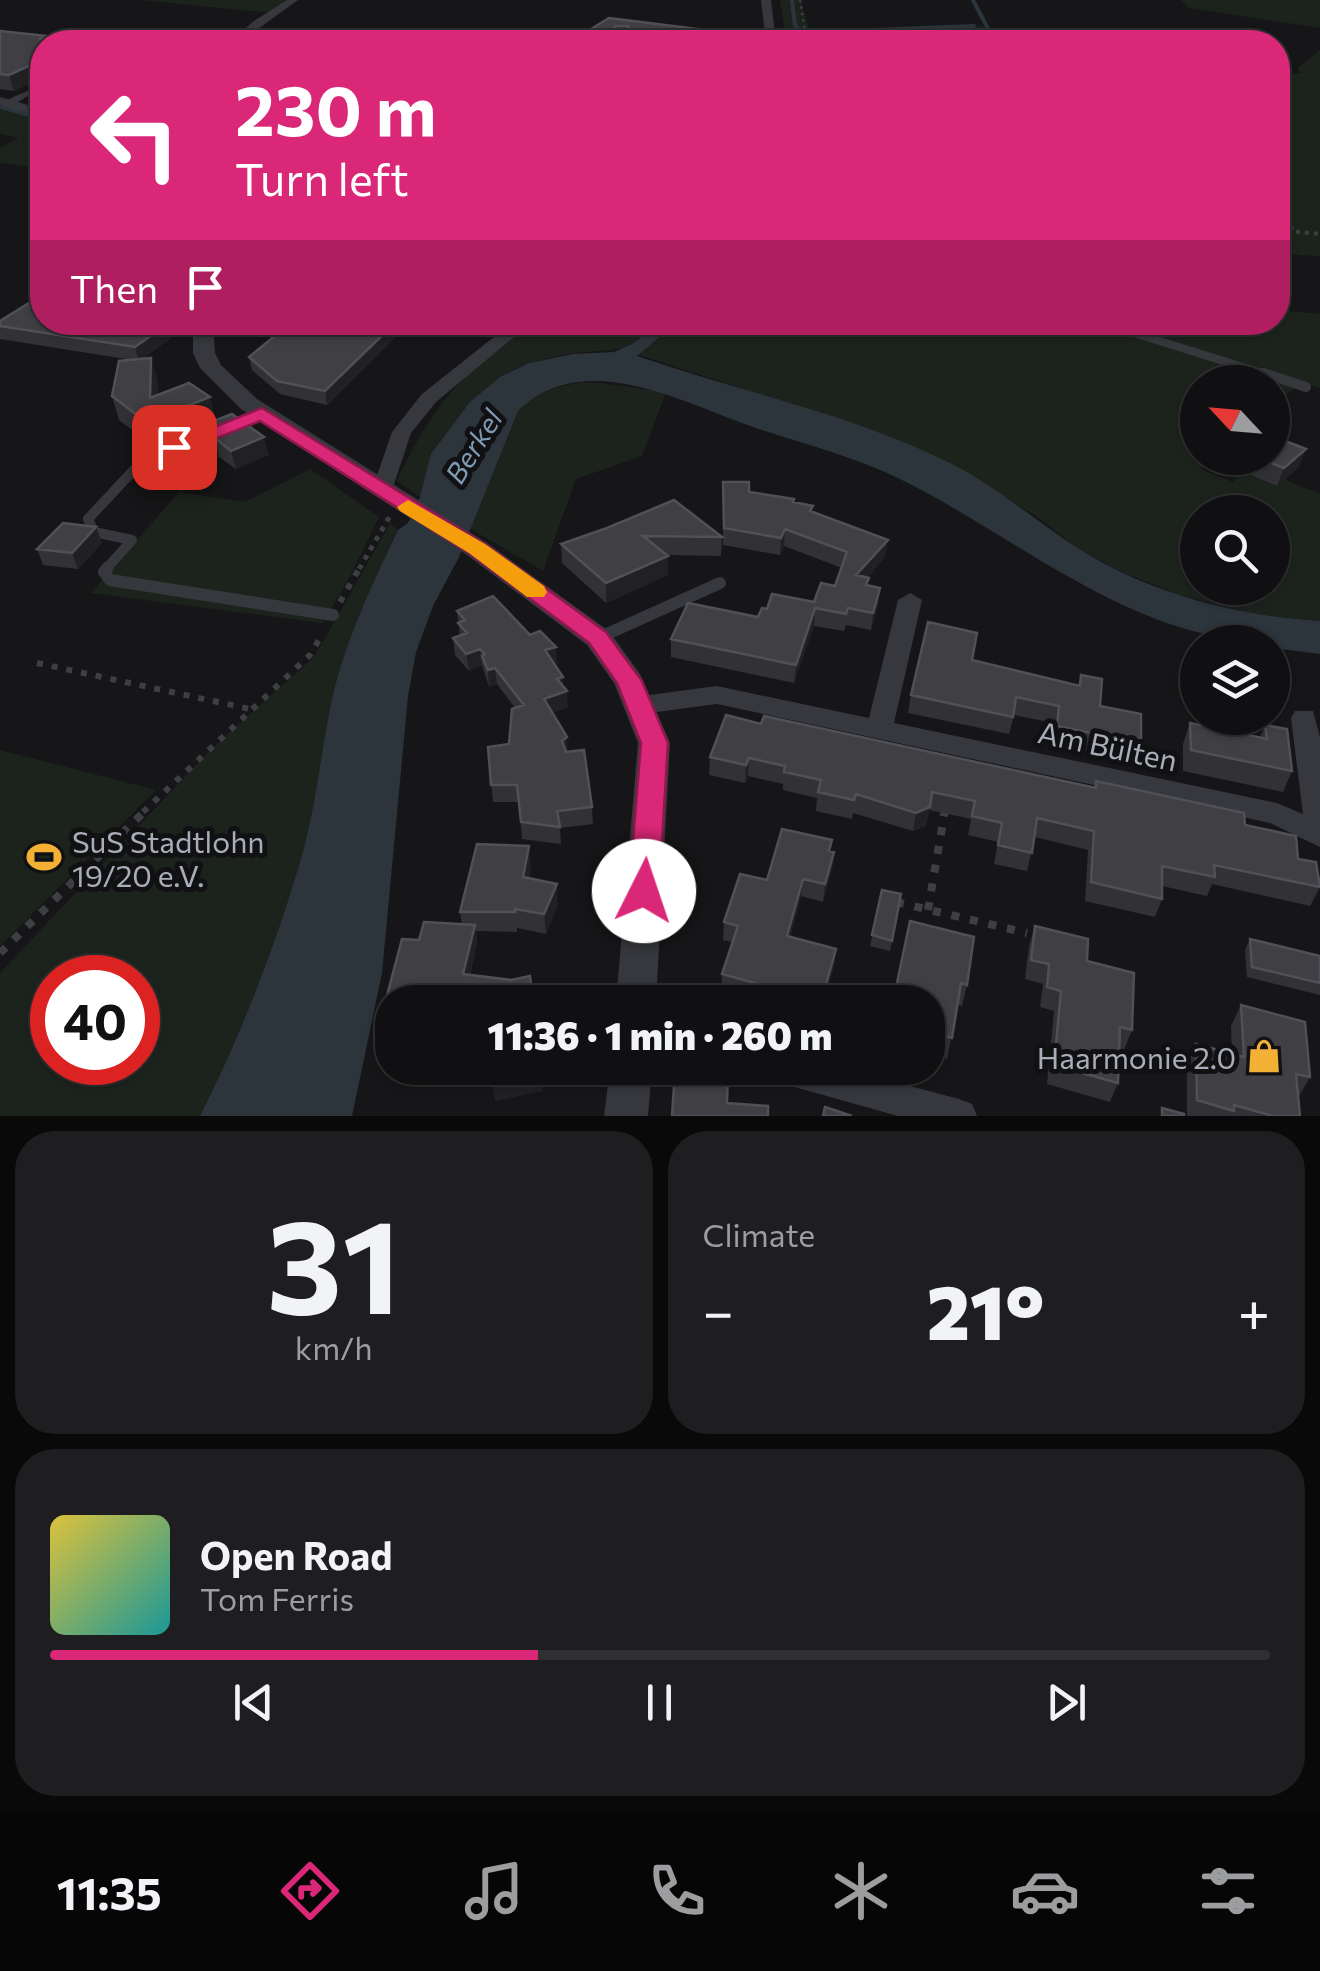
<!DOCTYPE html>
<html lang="en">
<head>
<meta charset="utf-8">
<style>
  :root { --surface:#101012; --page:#1e1e20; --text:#f1f3f6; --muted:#9c9d9f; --line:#303032; --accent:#db2777 }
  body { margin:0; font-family:Commissioner,sans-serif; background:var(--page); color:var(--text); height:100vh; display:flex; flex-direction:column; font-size:38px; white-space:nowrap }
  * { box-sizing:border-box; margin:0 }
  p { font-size:32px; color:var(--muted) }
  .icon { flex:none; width:55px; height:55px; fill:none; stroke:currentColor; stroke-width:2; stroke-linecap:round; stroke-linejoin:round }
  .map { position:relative; height:1116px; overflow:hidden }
  .details { display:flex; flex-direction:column; gap:15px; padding:15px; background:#09090a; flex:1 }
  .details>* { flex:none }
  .hud { position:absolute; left:30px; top:30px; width:1260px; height:305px; border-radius:40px; box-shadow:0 2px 8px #0004,0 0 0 2px var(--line); background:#db2777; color:#fff; overflow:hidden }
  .needle { width:65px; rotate:296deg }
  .buttons { position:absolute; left:1180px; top:365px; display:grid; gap:20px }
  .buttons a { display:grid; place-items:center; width:110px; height:110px; border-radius:50%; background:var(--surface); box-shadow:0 2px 8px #0004,0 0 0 2px var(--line); font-size:50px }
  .speed { position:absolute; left:30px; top:955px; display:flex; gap:20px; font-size:50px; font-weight:700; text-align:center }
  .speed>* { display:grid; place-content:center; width:130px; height:130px; border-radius:50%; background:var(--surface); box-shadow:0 2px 8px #0004,0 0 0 2px var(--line); line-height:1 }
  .speed .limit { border:15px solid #d22; background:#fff; color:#111 }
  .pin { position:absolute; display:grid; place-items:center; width:85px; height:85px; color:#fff; margin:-42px; border-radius:20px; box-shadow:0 5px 15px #0006 }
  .me { position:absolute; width:110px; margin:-55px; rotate:4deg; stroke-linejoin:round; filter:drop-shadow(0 0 8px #0008) }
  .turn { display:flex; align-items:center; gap:35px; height:210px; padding:0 40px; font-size:45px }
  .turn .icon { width:130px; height:130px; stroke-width:2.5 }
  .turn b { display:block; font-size:70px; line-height:85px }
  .then { display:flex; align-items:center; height:95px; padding:0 40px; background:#0003; gap:20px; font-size:38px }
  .big { font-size:75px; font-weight:800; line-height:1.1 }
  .details .widget { flex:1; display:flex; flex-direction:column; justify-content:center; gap:15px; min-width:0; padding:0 35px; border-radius:40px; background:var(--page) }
  .details .dial { align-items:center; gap:0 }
  .dial b { font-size:130px; line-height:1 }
  .song { display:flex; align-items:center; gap:30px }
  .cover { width:120px; height:120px; border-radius:15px; background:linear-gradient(135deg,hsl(50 70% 55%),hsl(180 70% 35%)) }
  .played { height:10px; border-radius:5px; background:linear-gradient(90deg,var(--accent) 40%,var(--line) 40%) }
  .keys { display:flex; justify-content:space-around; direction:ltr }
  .heat { display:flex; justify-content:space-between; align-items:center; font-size:55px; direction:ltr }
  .details .tiles { flex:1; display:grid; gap:15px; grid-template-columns:1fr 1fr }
  .widget:last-child { grid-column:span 2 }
  .trip { position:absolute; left:375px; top:985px; width:570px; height:100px; border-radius:40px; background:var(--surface); box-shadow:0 2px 8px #0004,0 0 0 2px var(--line); font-weight:800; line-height:100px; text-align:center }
  .tabs { display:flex; height:160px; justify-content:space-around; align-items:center; background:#060607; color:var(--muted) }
  .tabs .icon { width:70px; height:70px }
  .tabs .on { color:var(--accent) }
  .tabs b { font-size:45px; color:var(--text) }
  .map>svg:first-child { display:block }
  .green { fill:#1c231d; fill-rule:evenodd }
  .water { fill:#2c353c }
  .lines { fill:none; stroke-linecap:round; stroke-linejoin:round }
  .stream { stroke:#2c353c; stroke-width:4 }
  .path-far4 { stroke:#3d3f44; stroke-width:2.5; stroke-dasharray:2.5 4; stroke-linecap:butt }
  .path-far3 { stroke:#3d3f44; stroke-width:4; stroke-dasharray:4 5; stroke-linecap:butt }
  .path-far2 { stroke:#3d3f44; stroke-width:5; stroke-dasharray:5 6; stroke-linecap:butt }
  .path-far1 { stroke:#3d3f44; stroke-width:6; stroke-dasharray:6 9; stroke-linecap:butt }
  .path { stroke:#3d3f44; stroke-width:8; stroke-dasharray:8 11; stroke-linecap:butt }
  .service-far4 { stroke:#37383d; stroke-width:5 }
  .service-far3 { stroke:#37383d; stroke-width:6 }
  .service-far2 { stroke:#37383d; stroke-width:8 }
  .service-far1 { stroke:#37383d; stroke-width:10 }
  .service { stroke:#37383d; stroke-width:12 }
  .minor { fill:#37383d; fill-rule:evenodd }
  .tertiary { fill:#37383d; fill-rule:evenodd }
  .wall { fill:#323236 }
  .shaded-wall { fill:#212124 }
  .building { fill:#3f3f44; stroke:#4f5156; stroke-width:2.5; fill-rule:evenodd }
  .route { fill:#db2777; stroke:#8e194d; stroke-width:2.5 }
  .slow { fill:#f59e0b }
  .labels { text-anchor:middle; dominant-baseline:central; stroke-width:10; stroke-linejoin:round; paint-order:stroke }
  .water-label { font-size:28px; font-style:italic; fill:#7f9bb3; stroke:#111113 }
  .near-street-label { font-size:30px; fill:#a8adb8; stroke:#111113 }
  .near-poi-label { font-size:30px; fill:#a8adb8; stroke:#111113; text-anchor:start }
</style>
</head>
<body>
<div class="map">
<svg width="1320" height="1116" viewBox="0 0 1320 1116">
  <rect width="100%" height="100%" fill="#161618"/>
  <path class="green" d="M142,0H291L269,12H262Z
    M780,0H801L810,34L983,26L992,42H782L785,31Z
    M1181,0H1320V28L1189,8Z
    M1320,50V256L1278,254V74L1302,73L1297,69Z
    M0,108L42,121V168L0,163V148L19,138L0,134Z
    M1278,310L1320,314V388L1107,323L1278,322Z
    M1090,322L1297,387L1273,404L1272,382H1198V458H1213L1201,469L1233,482L1241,471L1277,486L1285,480L1320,494V621L1259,615L1179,595L1115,569L1079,549L1039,518L954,465L833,418L636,354L676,323ZM1198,512H1272V588H1198Z
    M531,323H662C621,358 616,347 569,354C503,365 480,385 449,442C439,460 427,478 420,497L397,481C437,397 458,379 531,323Z
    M592,382L666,392L642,456L576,479L543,571L469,528L518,411C540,390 562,384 592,382Z
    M310,469L379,517L350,577L322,623L91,593L179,492L245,502Z
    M390,524L398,530C371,587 342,647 330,709C320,759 315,810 301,859C275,947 241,1035 200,1116H0V973L210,750L314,657ZM52,978H138V1062H52Z
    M0,750L156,790L0,946Z"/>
  <path class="water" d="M662,323H676L637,356C742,392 855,415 954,465C1000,489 1038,523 1081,550C1151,594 1238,616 1320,621V654L1273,648L1272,642C1135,642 1019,538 902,480C856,457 808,445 759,429C686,405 586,345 518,411L459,557L433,606L416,652L408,696L382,973L352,1116H200C241,1035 275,947 301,859C315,810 320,759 330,709C342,647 371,587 398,530L408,523L420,497L431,454L470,402L500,377L529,363L573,354L614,352L632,344Z"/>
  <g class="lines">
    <path class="stream" d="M792,0L795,25L810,42
      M973,0L995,42
      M821,32L974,26
      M2,107L42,119"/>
    <path class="path-far4" d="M800,0L805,31L818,42
      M1278,209L1287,222"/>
    <path class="path-far3" d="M1285,219L1294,232
      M1278,230L1320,234"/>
    <path class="path-far2" d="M359,569L390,516"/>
    <path class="path-far1" d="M340,602L360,567
      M37,663L250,709
      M143,812L310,655L323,633
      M944,812L945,808"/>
    <path class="path" d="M896,902L1027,933
      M928,910L945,810
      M0,953L146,810"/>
    <path class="service-far4" d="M16,99L33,91"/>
    <path class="service-far3" d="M8,103L21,97"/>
    <path class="service-far2" d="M1099,322L1271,376"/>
    <path class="service-far1" d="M1263,373L1306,387
      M229,426L262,413
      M106,569L132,540L94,532L88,519L144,459L179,445"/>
    <path class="service" d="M108,567L104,572L110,580L333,615
      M598,638L720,583"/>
    <path class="minor" d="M287,0H298L240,42H229L254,21Z
      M761,0H771L776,42H766Z
      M513,322H532L436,402L411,433L392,490L389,494H375L372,490L392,432L422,394Z
      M910,593L922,600L894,723L1277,803L1303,814L1291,718L1295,711H1313L1320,737V847L1270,823L717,704L642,714L633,711L629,705L633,699L642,696L717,686L869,718L898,600Z
      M767,1068H842L959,1099L972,1104L977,1116H898L784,1084L772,1079Z"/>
    <path class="tertiary" d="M0,97L42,109V117L0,105Z
      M193,322H213L215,353L221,365L257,399L487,543L609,631L640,674L670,743L656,1002H616L638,743L614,683L587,645L467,555L241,409L200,368L193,353Z
      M610,1068H652L648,1116H604Z"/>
  </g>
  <path class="wall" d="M609,18L745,42H570Z
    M0,31L47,36L48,39L42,42V77L14,91L0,89Z
    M0,321L169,323L172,337L142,359L158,381L157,395L216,420L269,455L236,469L219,457L185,471L169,459L165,442L153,446L119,420L112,396L132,360L0,339Z
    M411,322L327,405L280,394L252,370L249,357Z
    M1245,458H1272L1299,467L1277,486L1241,471Z
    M749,492L794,502L885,557L867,578L868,585L880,588L878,605L871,630L846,625L844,631L814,626L794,683L671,657V639L758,617L767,609L814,602L835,586L842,568L784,546L780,555L723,545V498Z
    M607,528L722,537L721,556L667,555L668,556V575L606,603L562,563L561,544Z
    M102,543L78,569L43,565L37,549Z
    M457,611L557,663L555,664L564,687L568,707L552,713L592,807L593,824L560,828L561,844L522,839L519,802H493L488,747L509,744L515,708L497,684L489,687L482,665L469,671L455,655L453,638L460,636Z
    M1081,675L1100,706L1141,743L1135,761L1052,743L1054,723L1014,715L1009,734L908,713L911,695L1078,685Z
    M1190,723L1260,737L1265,725L1292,771L1283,792L1183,771V744Z
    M761,724L1094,788L1096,781L1245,825L1298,859L1320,887L1310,906L1212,884L1207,896L1162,886V899L1155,917L1085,901L1088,850L1035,837L1027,871L994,864L998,842L968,835L971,819L929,810L926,826L913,831L853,813L852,819L816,811L817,798L783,790V784L748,776L745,783L709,775L710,757Z
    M830,851L834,852L832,869L823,902L801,896L790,937L836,949L834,966L824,1002H761L721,991L722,974L732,942L723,940L724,922L767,880Z
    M531,866L529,878L558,904L546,934L517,928V932L476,931L477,943L470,975L392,1002V1025H388L384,1007L419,940L462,924L460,912Z
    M882,890L901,894L890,951L870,946Z
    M910,921L967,985L962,1006L958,1005L947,1059L928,1053V1002Z
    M1035,926L1087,961L1132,1030L1124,1050L1119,1048L1118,1083L1110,1102L1047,1084L1054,1011L1040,1007L1043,984L1025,979L1029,946Z
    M1250,939L1320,956V995L1247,977L1245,950Z
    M1241,1005L1310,1077L1298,1098L1300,1116H1187V1065L1196,1044L1232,1054L1231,1026Z"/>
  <path class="shaded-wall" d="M42,60V77L14,91L9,75Z
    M396,322H411L327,405L325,391Z
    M169,323L172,337L139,361L135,347Z
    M151,358L158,381L156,418L210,397L216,421L153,446L146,422L150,398Z
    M264,437L269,455L236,469L231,451Z
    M215,438L219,457L185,471L180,453Z
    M1306,449L1299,467L1277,486L1284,468Z
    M96,527L102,543L78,569L72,553Z
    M785,529L784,546L780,555L781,538Z
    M888,540L885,557L854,593L856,575Z
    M668,556V575L606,603V583Z
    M880,588L878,605L871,630L873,613Z
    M815,608L814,626L794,683L796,665Z
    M556,647L557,663L547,667L545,650Z
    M480,649L482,665L469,671L466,654Z
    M495,668L497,684L489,687L488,670Z
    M563,677L564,692L567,691L568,707L545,716L544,699L557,679Z
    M567,737L568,754L563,757L562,741Z
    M749,758L748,776L745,783L746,765Z
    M930,807L926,826L913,831L916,813Z
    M529,846L531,866L525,896L523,877Z
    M834,852L832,869L823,902L825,884Z
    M803,879L801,896L785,953L787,936Z
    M557,884L558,904L546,934L544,914Z
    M475,925L477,943L466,992L463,974Z
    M836,949L834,966L824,1002H821Z
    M541,1073L543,1091L495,1101L492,1083Z"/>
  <path class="building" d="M609,18L746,35L736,42H570ZM615,26H628V36H612Z
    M0,31L47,36L39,39L46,40L70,34L73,42H75H42V60L9,75L0,74Z
    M42,295V322L169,323L135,347L0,326V321Z
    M292,322H396L325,391L277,381L249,357Z
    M151,358L150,398L189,383L210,397L146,422L112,396L119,361Z
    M232,414L264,437L231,451L215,438L180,453L164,440Z
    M1272,436L1306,449L1284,468L1259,458H1272Z
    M723,482H749V492L794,499L793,502L813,506L810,511L888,540L856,575L869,578L866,585L880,588L873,613L848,608L846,614L815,608L796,665L671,639L688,603L758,617L762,608L767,609L772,594L814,602L821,583L835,586L847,552L785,529L781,538L724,528Z
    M674,500L722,537L643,536L668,556L606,583L561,544L607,528Z
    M63,523L96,527L72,553L37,549Z
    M493,596L530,635L540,631L556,647L545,650L563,677L557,679L567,691L544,699L567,737L562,741L566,752L584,750L592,807L557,811L560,827L521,822L517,785H491L488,747L509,744L512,709L524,705L495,668L488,670L482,656L485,654L480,649L466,654L453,638L467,633L458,623L465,620L457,611Z
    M928,622L977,633L972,660L1080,686L1081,675L1102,679L1100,706L1141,714V743L1057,726L1059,706L1016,697L1013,717L911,695Z
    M726,715L761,724L764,716L1096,788V781L1244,813L1245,825L1296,836L1298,859L1316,862L1320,887L1214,865L1215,877L1162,866V899L1091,882L1094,831L1037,818L1032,853L998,845L1002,823L972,816L975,801L932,792L930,807L916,813L856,794L854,800L818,792L821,780L784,772L785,766L749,758L746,765L710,757Z
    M1190,723L1267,739L1265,725L1287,729L1292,771L1191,750Z
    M782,829L832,840L829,851L834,852L825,884L803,879L787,936L836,949L821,1002H783L787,992L722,974L738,926L724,922L740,874L767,880Z
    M477,844L529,846L523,877L557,884L544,914L515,909V912H460Z
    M882,890L901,894L892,941L872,935Z
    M910,921L974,937L967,985L961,983L952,1038L928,1031V1002H893Z
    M424,922L475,925L463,974L511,980L530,976L533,1002H392V1008L384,1007L402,939L419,940Z
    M1035,926L1088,939L1087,961L1134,973L1132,1030L1120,1027L1118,1083L1054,1065L1061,991L1047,987L1049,964L1031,960Z
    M1250,939L1320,956V983L1252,967Z
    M1241,1005L1305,1022L1310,1077L1296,1074L1300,1116H1273L1234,1105V1111L1197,1100L1196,1044L1244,1057Z
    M491,1068H540L541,1073L492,1083Z
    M675,1072L728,1074L727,1103L768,1106V1116H672Z
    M825,1107L852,1116H823Z
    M1162,1108L1184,1114V1116H1162Z"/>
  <path class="route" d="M262,408L485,544L606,632L642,681L668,743L659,891L655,900L644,904L633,900L629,891L641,743L617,683L589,643L469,553L260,421L181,452H167L164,447Z"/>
  <path class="slow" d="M408,500L485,544L544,586L547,592L544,597H527L469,553L400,511L397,507Z"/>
  <defs>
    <g id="stadium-bare" transform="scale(2.7)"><path d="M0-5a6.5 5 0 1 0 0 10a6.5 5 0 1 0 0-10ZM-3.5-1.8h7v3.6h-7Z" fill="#f2b134" stroke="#111113" stroke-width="2.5" paint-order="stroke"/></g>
    <g id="shop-bare" transform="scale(2.7)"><path d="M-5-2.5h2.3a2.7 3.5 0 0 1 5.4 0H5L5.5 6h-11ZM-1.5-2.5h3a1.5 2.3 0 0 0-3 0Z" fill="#f2b134" stroke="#111113" stroke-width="2.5" paint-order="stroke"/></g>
  </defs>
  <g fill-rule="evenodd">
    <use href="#stadium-bare" x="44" y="857"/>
    <use href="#shop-bare" x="1264" y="1056"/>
  </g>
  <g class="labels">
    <g class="water-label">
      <text transform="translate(473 446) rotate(-58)">Berkel</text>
    </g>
    <g class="near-street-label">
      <text transform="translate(1108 745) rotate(12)">Am Bülten</text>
    </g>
    <g class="near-poi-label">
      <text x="72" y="840">SuS Stadtlohn<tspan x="72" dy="34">19/20 e.V.</tspan></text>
      <text x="1236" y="1056" text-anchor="end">Haarmonie 2.0</text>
    </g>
  </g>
</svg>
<div class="buttons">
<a><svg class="needle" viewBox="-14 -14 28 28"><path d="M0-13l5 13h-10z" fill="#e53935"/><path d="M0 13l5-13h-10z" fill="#9c9d9f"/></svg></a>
<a><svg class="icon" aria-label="search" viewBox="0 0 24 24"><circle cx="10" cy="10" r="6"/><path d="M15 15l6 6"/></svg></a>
<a><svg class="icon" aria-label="layers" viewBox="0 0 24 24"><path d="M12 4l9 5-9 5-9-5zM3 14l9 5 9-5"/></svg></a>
</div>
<div class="speed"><div class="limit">40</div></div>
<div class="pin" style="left:174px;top:447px;background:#d93025"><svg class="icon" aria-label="arrive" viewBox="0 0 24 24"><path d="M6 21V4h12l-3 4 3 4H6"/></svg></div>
<svg class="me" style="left:644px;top:891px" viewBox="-20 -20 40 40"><circle r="19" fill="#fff"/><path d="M0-13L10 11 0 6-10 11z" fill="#db2777"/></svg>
<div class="trip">11:36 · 1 min · 260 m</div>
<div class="hud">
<div class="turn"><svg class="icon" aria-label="left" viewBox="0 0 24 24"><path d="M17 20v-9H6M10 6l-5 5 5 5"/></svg><div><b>230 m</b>Turn left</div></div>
<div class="then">Then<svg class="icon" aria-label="arrive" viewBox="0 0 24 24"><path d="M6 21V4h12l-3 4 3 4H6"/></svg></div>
</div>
</div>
<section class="details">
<div class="tiles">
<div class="widget dial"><b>31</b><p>km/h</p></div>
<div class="widget"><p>Climate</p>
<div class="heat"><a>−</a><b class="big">21°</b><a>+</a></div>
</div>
<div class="widget">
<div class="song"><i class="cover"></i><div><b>Open Road</b><p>Tom Ferris</p></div></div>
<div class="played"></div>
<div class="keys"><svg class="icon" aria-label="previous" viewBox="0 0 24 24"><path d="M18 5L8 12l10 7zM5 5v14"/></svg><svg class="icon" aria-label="pause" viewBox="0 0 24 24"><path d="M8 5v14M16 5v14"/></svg><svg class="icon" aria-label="next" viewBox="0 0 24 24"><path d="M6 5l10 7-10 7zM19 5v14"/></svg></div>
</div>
</div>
</section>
<nav class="tabs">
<b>11:35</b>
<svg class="icon on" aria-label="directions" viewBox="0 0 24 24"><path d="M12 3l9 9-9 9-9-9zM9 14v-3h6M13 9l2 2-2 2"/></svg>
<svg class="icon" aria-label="music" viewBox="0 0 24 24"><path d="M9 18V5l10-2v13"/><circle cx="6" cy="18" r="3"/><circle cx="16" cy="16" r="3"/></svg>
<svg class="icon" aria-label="phone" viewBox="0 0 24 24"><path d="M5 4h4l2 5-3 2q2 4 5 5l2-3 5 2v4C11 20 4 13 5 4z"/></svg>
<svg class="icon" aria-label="climate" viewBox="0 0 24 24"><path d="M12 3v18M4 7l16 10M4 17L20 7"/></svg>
<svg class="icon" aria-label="car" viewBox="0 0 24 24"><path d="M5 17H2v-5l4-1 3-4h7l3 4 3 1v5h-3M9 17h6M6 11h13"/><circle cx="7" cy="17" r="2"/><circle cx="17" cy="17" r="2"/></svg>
<svg class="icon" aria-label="filters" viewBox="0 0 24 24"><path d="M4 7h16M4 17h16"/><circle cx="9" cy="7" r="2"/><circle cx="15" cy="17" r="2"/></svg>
</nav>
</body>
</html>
